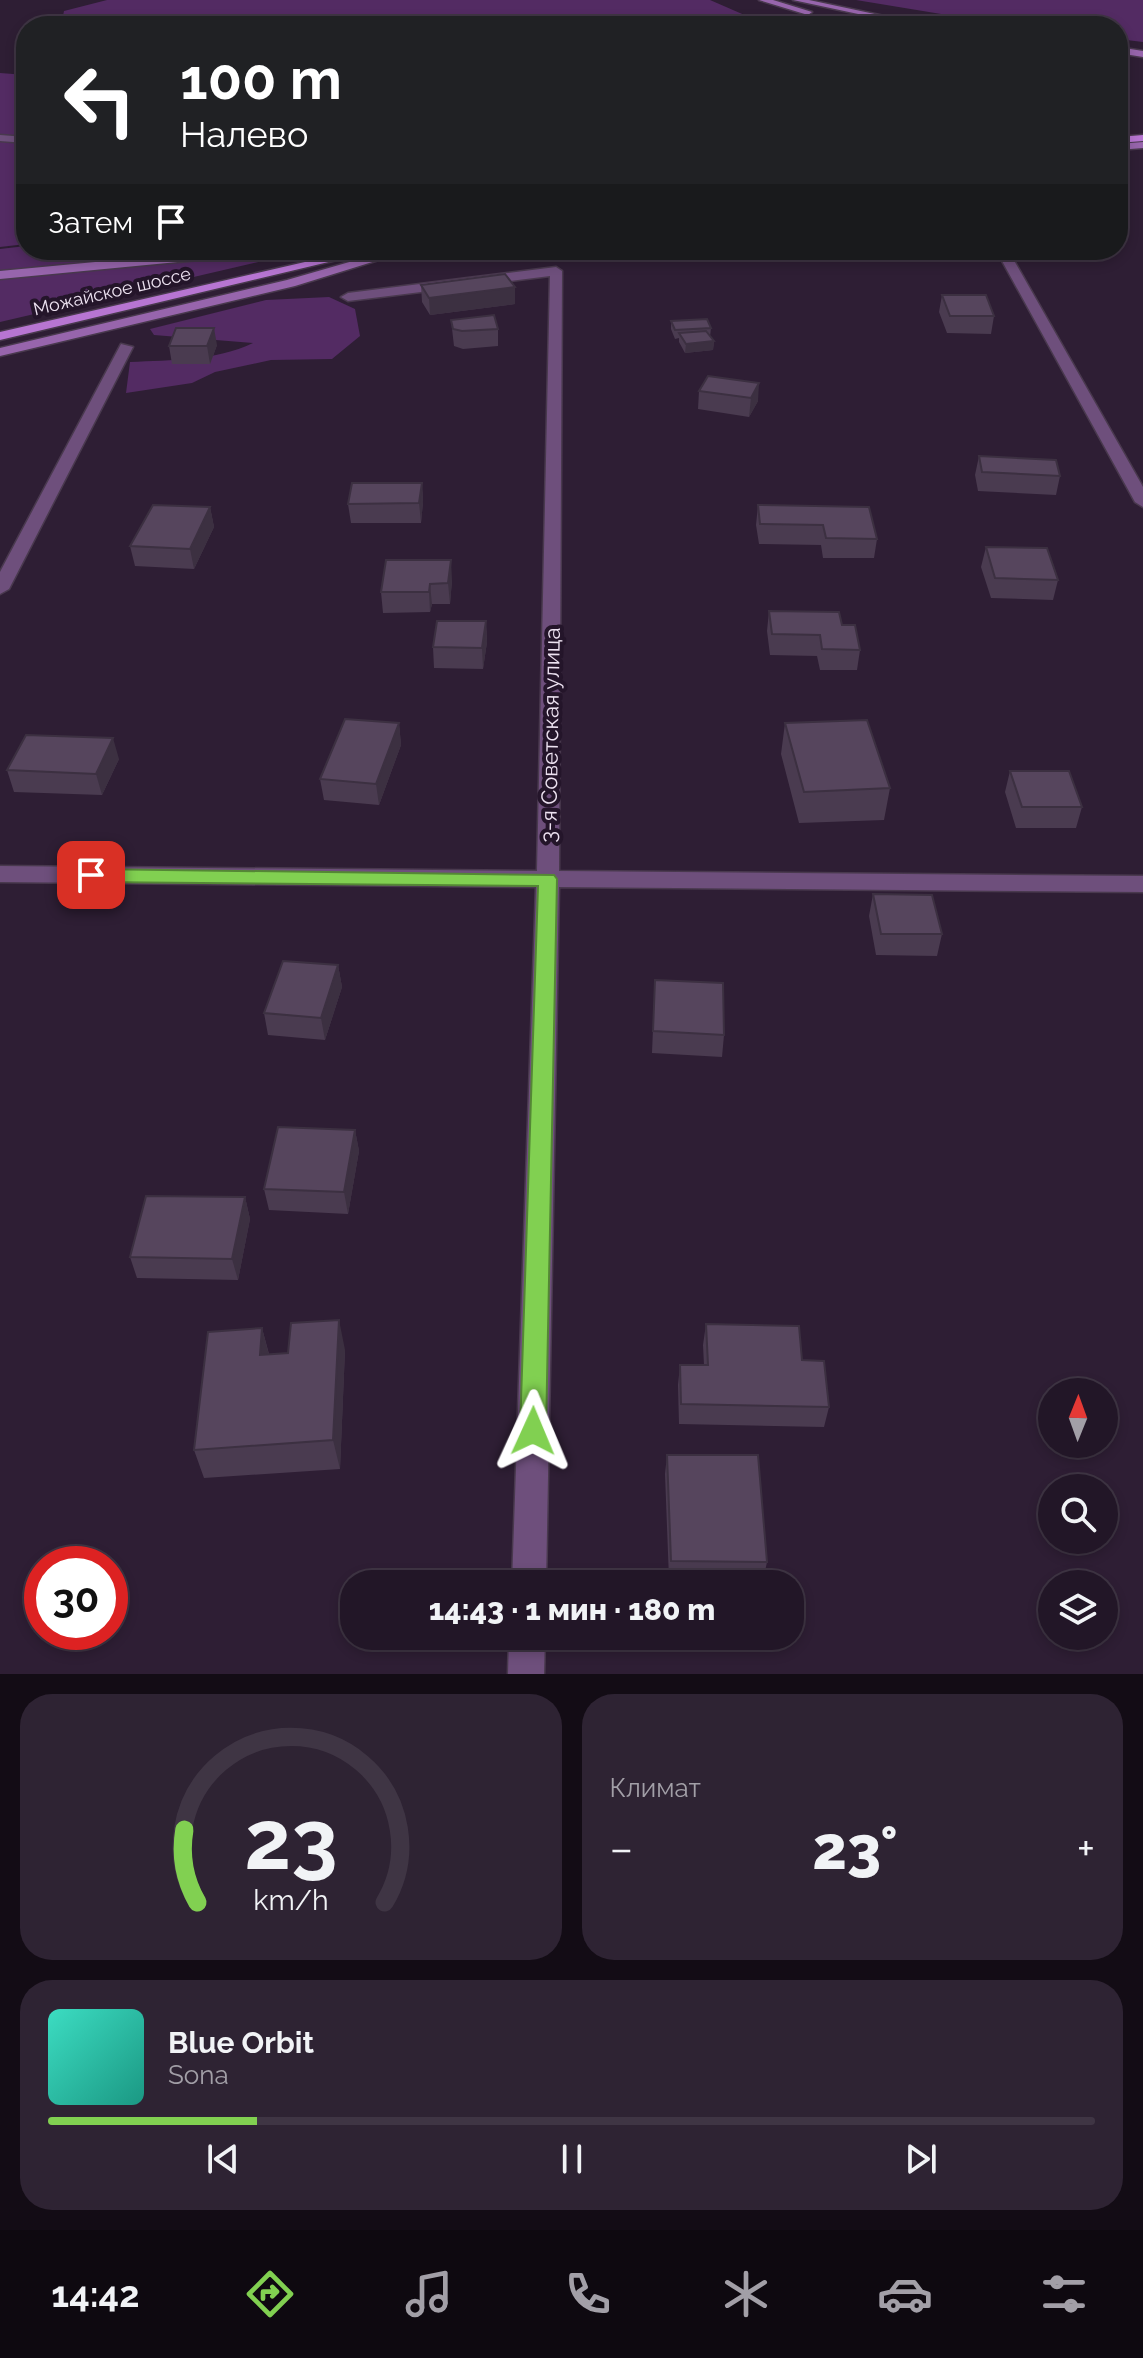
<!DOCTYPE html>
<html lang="ru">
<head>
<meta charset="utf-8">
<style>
  :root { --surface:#221627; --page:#2e2333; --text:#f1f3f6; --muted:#a29fa7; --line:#3f3544; --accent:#81d051 }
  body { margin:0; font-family:Raleway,sans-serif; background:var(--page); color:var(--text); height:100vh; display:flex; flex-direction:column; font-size:30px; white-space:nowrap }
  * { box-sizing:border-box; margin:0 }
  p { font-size:26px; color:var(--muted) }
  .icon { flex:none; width:44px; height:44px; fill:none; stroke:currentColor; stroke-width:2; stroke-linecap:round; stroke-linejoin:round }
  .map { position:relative; height:1674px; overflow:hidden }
  .panel { display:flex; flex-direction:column; gap:20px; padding:20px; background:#130c15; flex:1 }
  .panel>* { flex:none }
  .hud { position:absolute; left:16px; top:16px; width:1112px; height:244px; border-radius:32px; box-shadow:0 4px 12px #0003,0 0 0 2px var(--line); background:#202124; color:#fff; overflow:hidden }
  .needle { width:52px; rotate:1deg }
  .fabs { position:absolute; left:1038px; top:1378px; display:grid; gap:16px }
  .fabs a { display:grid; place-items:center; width:80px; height:80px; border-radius:50%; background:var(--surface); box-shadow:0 4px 12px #0003,0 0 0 2px var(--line); font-size:40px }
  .speed { position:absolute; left:24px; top:1546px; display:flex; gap:16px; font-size:40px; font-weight:700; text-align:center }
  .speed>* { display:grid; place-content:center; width:104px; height:104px; border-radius:50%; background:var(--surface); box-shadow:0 4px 12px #0003,0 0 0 2px var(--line); line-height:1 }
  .speed .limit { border:12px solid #d22; background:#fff; color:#111 }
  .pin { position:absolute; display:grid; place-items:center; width:68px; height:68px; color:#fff; margin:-34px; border-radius:16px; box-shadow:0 4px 12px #0006 }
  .me { position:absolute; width:88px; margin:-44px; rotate:1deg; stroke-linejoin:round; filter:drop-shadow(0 0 6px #0008) }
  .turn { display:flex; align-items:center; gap:28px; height:168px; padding:0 32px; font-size:36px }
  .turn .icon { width:104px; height:104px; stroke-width:2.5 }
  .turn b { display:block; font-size:56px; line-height:68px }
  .then { display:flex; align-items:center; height:76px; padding:0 32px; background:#0003; gap:16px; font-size:30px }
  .big { font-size:60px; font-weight:800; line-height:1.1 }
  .panel .card { flex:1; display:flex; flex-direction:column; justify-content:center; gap:12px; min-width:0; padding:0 28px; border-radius:32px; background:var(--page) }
  .panel .dial { align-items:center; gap:0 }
  .dial svg { height:208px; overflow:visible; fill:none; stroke:var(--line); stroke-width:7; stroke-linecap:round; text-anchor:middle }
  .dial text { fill:var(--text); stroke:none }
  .song { display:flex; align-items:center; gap:24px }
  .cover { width:96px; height:96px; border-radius:12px; background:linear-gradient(135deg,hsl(170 70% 55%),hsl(170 70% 35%)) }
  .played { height:8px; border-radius:4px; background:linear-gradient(90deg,var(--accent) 20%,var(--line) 20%) }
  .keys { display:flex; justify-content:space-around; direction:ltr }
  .heat { display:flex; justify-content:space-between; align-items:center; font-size:44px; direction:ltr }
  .panel .tiles { flex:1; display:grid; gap:20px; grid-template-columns:1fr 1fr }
  .card:last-child { grid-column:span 2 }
  .trip { position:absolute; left:340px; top:1570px; width:464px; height:80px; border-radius:32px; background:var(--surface); box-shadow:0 4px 12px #0003,0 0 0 2px var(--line); font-weight:800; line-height:80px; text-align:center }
  .menu { display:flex; height:128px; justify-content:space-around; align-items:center; background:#0e0910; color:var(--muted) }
  .menu .icon { width:56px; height:56px }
  .menu .active { color:var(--accent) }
  .menu b { font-size:36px; color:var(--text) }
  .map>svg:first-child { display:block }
  .green { fill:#532b63 }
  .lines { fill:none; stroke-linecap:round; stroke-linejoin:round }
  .minor-casing { stroke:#49394e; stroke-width:3 }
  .secondary-casing { stroke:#49394e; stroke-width:3 }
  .primary-casing { stroke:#49394e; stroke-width:3 }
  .minor { fill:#6e4f7c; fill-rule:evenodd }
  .secondary { fill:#9765ac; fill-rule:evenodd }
  .primary { fill:#b775d2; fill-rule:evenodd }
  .wall { fill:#4a3b50 }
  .shaded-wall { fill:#3c3041 }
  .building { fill:#56455d; stroke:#3c3041; stroke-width:2 }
  .route { fill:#81d051; stroke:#548735; stroke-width:2 }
  .labels { text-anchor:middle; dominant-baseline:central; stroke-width:8; stroke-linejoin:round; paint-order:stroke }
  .far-street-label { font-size:18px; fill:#ede2f1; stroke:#24152a }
  .street-label { font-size:22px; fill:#ede2f1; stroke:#24152a }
</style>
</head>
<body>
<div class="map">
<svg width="1143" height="1674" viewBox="0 0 1143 1674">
  <rect width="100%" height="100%" fill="#2e1e34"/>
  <path class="green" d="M107,0H710L770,26H61L64,11Z
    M856,0H1143V42L1118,39V26H1014Z
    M0,73L26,75V244L0,247Z
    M26,246V250H200L0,271V249Z
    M278,250H310L0,322V278Z
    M329,297L355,309L360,336L332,359L271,360L215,372L192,383L126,393L130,362C172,360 215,361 253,343L154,335L150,329L266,300Z"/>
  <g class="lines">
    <g class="minor-casing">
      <path id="minor" d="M0,135L26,137V143L0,141Z
        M996,250H1008L1143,487V507L1135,502Z
        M556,267L562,271L559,871L1143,876V892L559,887L546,1584H512L536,887L0,882V866L537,871L550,276L348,301L341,297L348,293Z
        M121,344L133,347L9,589L0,594V572Z
        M509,1636H545L544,1674H508Z"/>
    </g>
    <g class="secondary-casing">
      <path id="secondary" d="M759,0H773L812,12L808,15Z
        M793,0H809L931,26H914Z
        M1118,47L1143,51V57L1118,53Z
        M1143,142V148L1118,150V144Z
        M222,250H267L261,254L0,279V271Z
        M391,250H411L295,286L0,356V348L287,280Z"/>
    </g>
    <g class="primary-casing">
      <path id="primary" d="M1143,135V141L1118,143V137Z
        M357,250H379L0,340V332Z"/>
    </g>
    <use href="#minor" class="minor"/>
    <use href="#secondary" class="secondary"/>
    <use href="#primary" class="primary"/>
  </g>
  <path class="wall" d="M421,285L515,287V304L430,315L422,302Z
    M942,295L994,316L991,334L947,333L939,312Z
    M451,320L498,329V346L463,349L454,346Z
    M671,321L711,328L710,337L714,341L713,350L685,353L679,342V338L675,339L671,329Z
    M217,345L210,364H172L169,346Z
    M708,376L758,401L749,417L698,409L699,391Z
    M979,456L1060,476L1056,495L978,491L975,475Z
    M422,483L423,502L421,523H351L348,504Z
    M758,505L877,539L874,558H823L821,545L759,544L756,525Z
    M210,507L214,527L194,569L135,566L130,546Z
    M986,547L1058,580L1053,600L991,598L981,567Z
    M452,580L450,604H432L430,612L383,613L381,592Z
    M769,611L842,625L860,650L857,670H820L817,656L770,655L767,631Z
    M486,621L487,642L483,669L434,668L433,647Z
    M399,723L401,745L379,805L324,800L320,779Z
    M785,723L890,788L884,820L799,823L781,754Z
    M119,759L102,795L14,792L7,770Z
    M1010,771L1082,807L1076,828H1016L1005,792Z
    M873,894L942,934L937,956L876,955L869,916Z
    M338,965L342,987L325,1040L268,1035L264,1013Z
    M655,980L724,1035L722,1057L652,1053Z
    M355,1130L359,1151L348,1214L269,1210L264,1189Z
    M245,1197L250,1219L238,1280L137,1278L130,1257Z
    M706,1324L802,1360L829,1407L824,1427L679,1424L678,1385L680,1365H704L703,1345Z
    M262,1328L269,1354L345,1350L340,1469L204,1478L194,1450Z
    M667,1455L767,1562L763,1581L669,1579L665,1474Z"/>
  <path class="shaded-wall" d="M515,287V304L430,315L429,298Z
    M214,328L217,345L210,364L207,346Z
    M714,341L713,350L685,353L686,344Z
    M759,383L758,401L749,417L751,398Z
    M422,483L423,502L421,523L419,503Z
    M210,507L214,527L194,569L190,549Z
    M451,560L452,580L450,604L448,583Z
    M430,584L432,604L430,612L429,592Z
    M486,621L487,642L483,669L482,648Z
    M399,723L401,745L379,805L376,784Z
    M113,738L119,759L102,795L96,774Z
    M338,965L342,987L325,1040L321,1018Z
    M355,1130L359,1151L348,1214L344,1192Z
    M245,1197L250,1219L238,1280L232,1259Z
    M339,1320L345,1350L340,1469L333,1440Z
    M262,1328L270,1359L260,1355Z"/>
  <path class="building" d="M505,274L515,287L429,298L421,285Z
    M942,295H986L994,316H950Z
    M494,315L498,329L462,331L453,329L451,320Z
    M707,319L711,328L675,330L671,321Z
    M176,328H214L207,346H169Z
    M706,331L714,341L686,344L679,333Z
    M708,376L759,383L751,398L699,391Z
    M979,456L1056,460L1060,476L982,472Z
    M352,483H422L419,503L348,504Z
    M153,505L210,507L190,549L130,546Z
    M758,505L869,507L877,539L826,538L823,525L760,524Z
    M986,547L1047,548L1058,580L995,578Z
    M386,560H451L448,583L430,584L429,592H381Z
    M769,611L839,612L842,625H855L860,650L822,649L820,635L772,634Z
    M437,621H486L482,648L433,647Z
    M345,719L399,723L376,784L320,779Z
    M867,720L890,788L804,792L785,723Z
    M26,735L113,738L96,774L7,770Z
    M1010,771H1069L1082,807H1022Z
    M873,894L932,895L942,934H881Z
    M283,961L338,965L321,1018L264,1013Z
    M655,980L723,983L724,1035L653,1031Z
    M278,1127L355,1130L344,1192L264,1189Z
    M146,1196L245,1197L232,1259L130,1257Z
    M339,1320L333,1440L194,1450L208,1332L262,1328L260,1355L288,1353L291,1323Z
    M706,1324L799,1326L802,1360L824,1361L829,1407L681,1404L680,1365H708Z
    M667,1455H758L767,1562L671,1561Z"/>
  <path class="route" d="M91,869L554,875L557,879L546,1431L542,1440L533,1443L524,1440L520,1431L538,886L91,882L82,875Z"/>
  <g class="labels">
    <g class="far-street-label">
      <text transform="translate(112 291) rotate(-13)">Можайское шоссе</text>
    </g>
    <g class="street-label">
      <text transform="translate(550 735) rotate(-89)">3-я Советская улица</text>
    </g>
  </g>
</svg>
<div class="fabs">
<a><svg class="needle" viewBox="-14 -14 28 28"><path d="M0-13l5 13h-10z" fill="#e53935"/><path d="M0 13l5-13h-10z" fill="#a29fa7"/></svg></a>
<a><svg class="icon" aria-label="search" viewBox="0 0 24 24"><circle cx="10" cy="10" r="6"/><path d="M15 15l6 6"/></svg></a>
<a><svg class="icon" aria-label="layers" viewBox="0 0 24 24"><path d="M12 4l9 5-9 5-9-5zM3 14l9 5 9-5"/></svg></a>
</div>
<div class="speed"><div class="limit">30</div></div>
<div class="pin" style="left:91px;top:875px;background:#d93025"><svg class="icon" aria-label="arrive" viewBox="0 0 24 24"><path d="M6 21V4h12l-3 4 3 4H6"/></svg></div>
<svg class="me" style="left:533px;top:1431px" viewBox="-20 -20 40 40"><path d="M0-17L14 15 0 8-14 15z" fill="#81d051" stroke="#fff" stroke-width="4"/></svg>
<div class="trip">14:43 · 1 мин · 180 m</div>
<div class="hud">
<div class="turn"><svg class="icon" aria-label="left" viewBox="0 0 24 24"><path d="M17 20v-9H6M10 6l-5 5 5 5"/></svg><div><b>100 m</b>Налево</div></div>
<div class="then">Затем<svg class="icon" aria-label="arrive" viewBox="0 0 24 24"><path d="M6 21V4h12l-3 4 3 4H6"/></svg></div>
</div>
</div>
<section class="panel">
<div class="tiles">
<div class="card dial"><svg viewBox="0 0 100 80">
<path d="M14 69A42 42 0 1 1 86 69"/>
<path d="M14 69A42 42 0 0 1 9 41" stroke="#81d051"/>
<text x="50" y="56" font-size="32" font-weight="700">23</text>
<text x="50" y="72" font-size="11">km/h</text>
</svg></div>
<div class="card"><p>Климат</p>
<div class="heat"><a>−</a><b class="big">23°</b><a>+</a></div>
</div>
<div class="card">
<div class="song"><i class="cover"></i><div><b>Blue Orbit</b><p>Sona</p></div></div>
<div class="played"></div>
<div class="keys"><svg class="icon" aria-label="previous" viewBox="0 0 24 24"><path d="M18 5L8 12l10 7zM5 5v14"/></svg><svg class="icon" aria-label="pause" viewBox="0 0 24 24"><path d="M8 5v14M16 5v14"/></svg><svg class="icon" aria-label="next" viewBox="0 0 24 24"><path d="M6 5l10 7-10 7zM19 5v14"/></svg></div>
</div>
</div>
</section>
<nav class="menu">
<b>14:42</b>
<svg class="icon active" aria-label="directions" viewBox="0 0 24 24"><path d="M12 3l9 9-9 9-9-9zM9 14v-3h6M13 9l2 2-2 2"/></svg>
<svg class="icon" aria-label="music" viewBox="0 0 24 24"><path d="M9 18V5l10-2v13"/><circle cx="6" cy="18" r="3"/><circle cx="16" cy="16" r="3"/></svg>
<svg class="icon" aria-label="phone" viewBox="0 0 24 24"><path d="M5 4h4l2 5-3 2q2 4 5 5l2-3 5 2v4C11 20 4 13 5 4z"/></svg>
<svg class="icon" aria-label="climate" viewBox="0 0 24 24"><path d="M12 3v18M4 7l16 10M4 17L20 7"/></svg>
<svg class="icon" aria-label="car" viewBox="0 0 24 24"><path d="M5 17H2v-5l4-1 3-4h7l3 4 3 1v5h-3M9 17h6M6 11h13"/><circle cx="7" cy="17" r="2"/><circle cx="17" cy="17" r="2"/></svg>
<svg class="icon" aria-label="filters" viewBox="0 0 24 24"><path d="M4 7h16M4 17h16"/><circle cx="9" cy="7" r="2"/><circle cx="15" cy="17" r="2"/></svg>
</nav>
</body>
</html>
